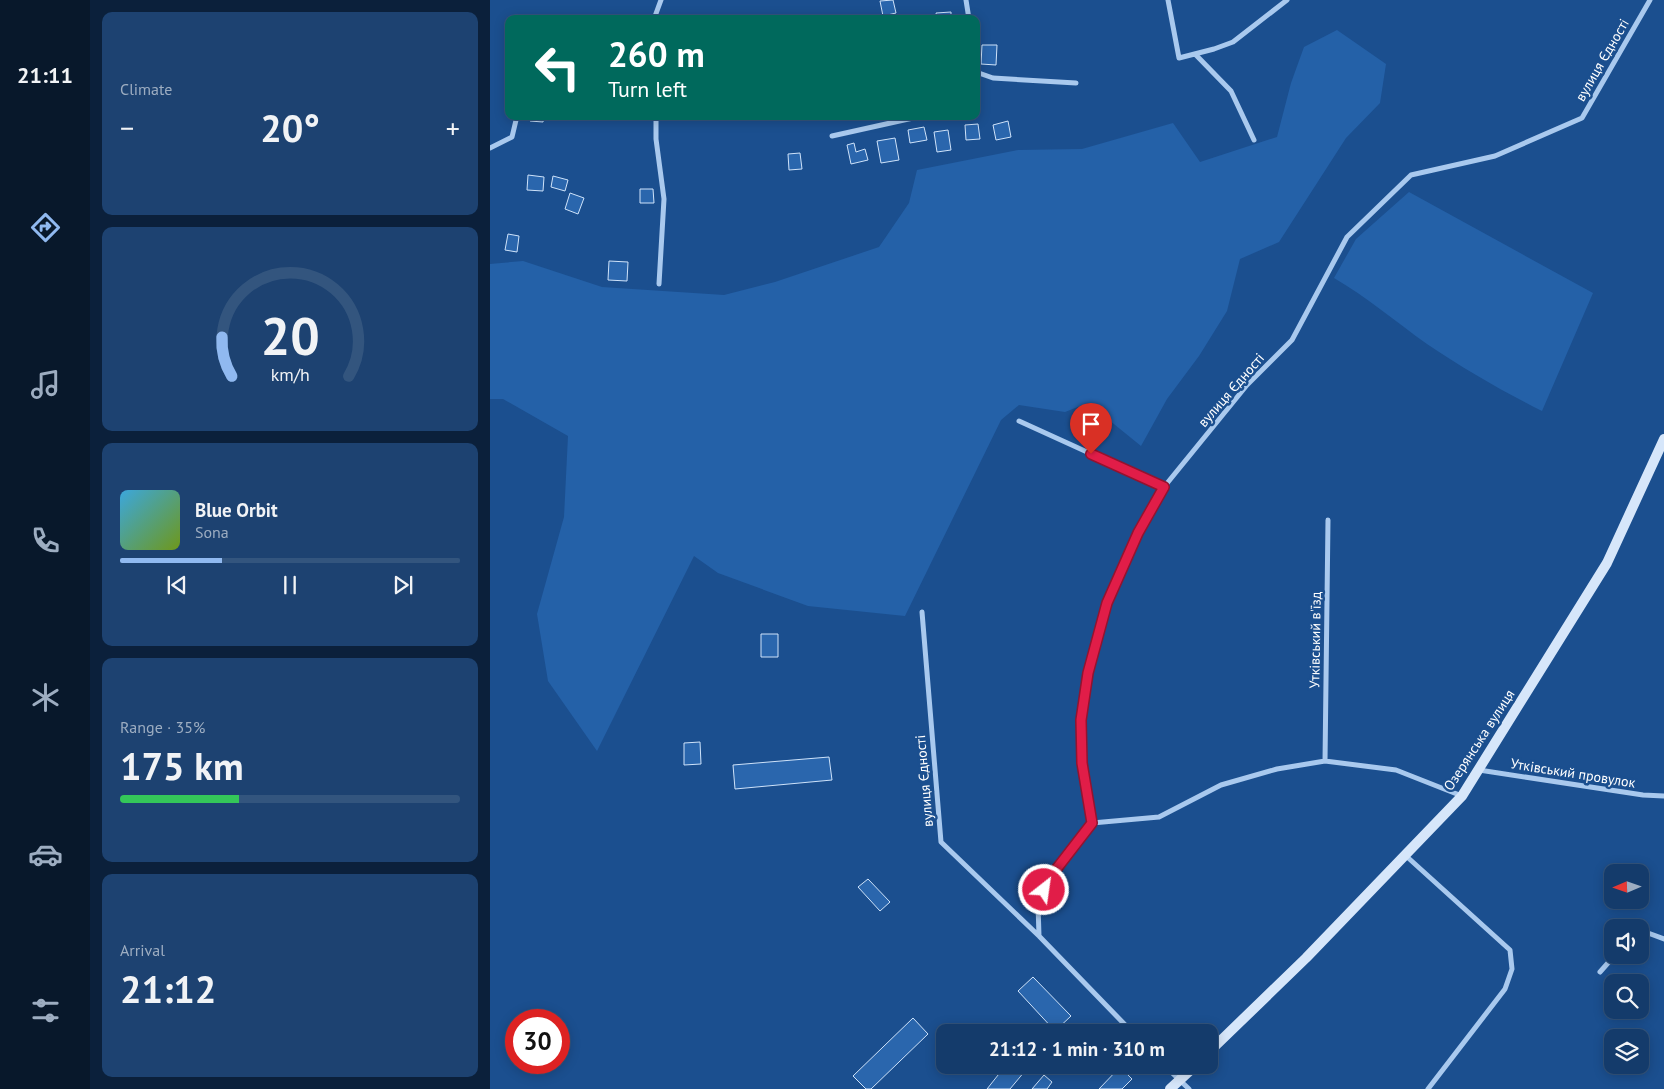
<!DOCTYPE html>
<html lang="en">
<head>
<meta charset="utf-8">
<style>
  :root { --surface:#143b6b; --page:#1d4271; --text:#f1f3f6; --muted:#9dadc1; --line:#33557e; --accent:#90b9f0 }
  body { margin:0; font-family:"PT Sans",sans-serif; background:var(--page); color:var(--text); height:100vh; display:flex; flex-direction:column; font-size:19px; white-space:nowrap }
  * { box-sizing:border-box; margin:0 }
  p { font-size:16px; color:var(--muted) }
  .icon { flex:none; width:28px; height:28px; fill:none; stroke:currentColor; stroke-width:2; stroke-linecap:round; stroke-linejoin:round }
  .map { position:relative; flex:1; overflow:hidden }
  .drawer { display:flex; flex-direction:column; gap:12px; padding:12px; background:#0b203b; width:400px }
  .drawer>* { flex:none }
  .guide { position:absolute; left:15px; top:15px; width:475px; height:105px; border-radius:10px; box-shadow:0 2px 12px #0003,0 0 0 1px var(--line); background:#00695c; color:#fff; overflow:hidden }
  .needle { width:32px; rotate:268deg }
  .tools { position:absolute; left:1114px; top:864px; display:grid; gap:10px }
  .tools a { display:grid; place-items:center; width:45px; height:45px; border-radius:10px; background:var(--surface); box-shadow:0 2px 12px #0003,0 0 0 1px var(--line); font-size:25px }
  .speed { position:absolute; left:15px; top:1009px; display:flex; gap:10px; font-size:25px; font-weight:700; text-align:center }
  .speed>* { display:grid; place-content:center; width:65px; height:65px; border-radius:50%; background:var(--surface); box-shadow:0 2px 12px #0003,0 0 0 1px var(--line); line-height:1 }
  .speed .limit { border:8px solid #d22; background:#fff; color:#111 }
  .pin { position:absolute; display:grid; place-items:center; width:42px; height:42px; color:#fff; margin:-51px -21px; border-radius:50% 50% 50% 0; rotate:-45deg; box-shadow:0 0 5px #0007 }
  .pin .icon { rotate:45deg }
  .me { position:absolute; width:55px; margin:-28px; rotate:30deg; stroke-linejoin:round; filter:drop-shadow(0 0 4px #0008) }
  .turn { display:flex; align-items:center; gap:18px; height:105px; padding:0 20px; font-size:22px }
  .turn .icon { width:65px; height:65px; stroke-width:2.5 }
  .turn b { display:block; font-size:35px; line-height:42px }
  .big { font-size:38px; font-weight:600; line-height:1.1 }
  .drawer .widget { flex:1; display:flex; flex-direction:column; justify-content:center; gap:8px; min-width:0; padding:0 18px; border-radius:10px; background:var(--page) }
  .drawer .dial { align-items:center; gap:0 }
  .dial svg { height:130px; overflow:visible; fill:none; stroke:var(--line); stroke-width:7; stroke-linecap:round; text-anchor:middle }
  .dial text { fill:var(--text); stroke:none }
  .song { display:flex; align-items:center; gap:15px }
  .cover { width:60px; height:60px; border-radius:8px; background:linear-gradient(135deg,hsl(200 70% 55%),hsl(80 70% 35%)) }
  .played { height:5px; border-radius:2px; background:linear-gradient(90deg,var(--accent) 30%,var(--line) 30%) }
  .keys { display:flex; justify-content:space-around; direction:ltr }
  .heat { display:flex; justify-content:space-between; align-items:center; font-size:28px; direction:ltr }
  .charge { height:8px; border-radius:4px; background:linear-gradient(90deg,#34c759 35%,var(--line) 0) }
  .trip { position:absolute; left:446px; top:1024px; width:282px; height:50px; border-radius:10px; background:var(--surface); box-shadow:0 2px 12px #0003,0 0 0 1px var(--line); font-weight:600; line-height:50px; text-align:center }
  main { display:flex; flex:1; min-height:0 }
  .menu { display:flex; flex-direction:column; width:90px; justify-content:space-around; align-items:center; background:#08182b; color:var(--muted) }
  .menu .icon { width:35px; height:35px }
  .menu .selected { color:var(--accent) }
  .menu b { font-size:22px; color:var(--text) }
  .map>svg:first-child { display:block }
  .green { fill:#2461a8 }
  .building { fill:#2a66ad; stroke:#cfe3fa }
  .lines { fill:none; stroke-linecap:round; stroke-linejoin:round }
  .street { stroke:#a9c9ee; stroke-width:5 }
  .secondary { stroke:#d6e6fa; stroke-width:10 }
  .route-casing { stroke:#92132f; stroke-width:12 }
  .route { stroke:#e11d48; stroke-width:9 }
  .labels { text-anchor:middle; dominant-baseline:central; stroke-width:5; stroke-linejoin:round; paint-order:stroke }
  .street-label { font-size:14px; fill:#fff; stroke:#1b4f8f }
</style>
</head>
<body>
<main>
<nav class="menu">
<b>21:11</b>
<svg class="icon selected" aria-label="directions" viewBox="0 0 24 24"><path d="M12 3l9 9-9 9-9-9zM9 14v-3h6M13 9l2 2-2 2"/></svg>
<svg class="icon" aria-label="music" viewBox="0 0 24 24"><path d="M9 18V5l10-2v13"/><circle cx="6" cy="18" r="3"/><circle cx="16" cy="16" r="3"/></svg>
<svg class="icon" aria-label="phone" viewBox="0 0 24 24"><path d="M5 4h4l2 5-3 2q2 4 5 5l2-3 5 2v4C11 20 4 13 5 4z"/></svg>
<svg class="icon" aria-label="climate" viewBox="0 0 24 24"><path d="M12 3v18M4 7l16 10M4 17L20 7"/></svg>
<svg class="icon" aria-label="car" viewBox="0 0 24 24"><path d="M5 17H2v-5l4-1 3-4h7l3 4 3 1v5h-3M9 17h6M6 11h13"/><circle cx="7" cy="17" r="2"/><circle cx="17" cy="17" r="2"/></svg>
<svg class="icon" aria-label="filters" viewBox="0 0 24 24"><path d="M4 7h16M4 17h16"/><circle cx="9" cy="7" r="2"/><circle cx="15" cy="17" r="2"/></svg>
</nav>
<section class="drawer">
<div class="widget"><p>Climate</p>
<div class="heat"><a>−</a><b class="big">20°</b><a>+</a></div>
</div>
<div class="widget dial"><svg viewBox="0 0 100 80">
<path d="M14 69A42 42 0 1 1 86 69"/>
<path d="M14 69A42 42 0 0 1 8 45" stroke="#90b9f0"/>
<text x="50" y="56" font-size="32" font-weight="700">20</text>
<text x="50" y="72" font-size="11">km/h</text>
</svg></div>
<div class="widget">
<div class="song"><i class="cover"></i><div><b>Blue Orbit</b><p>Sona</p></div></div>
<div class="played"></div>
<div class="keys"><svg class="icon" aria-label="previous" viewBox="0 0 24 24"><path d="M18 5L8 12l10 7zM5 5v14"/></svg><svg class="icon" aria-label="pause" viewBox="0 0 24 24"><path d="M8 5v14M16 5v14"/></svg><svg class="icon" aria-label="next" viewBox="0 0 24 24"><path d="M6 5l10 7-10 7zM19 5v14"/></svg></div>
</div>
<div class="widget"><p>Range · 35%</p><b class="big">175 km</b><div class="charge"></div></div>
<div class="widget"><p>Arrival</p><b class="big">21:12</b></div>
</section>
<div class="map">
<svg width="1174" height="1089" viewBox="0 0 1174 1089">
  <rect width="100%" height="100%" fill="#1b4f8f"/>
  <path class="green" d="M847,30L896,64L890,103L856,138L789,242L750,259L737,311L709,356L677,399L651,446L598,403L575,412L529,405L511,420L415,616L318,606L228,573L204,556L107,751L58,681L47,614L74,517L78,436L13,399H0V264L33,261L112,287L234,295L285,282L389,247L419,203L427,170L528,150L592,149L683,123L710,162L787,137L801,83L814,47Z
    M919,192L1103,293L1052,411C1012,391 974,369 937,344C906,322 877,297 844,278L866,239Z"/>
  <path class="building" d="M403,0L406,13L393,16L390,1Z
    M461,12V19H447L446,13Z
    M492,45H507L506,65L491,64Z
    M40,116H54L53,122L40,121Z
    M518,121L521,137L506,140L503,125Z
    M488,124L490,139L476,140L475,125Z
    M434,127L437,140L420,143L418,130Z
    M458,130L461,150L447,152L444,132Z
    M405,138L409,160L391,163L387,141Z
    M364,143L366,152L375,149L378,160L361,164L357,145Z
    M310,153L312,169L299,170L298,154Z
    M38,175L54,177L53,191L37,190Z
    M63,176L78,180L75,191L61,187Z
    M150,189H163L164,203H150Z
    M80,193L94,198L88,214L75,209Z
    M18,234L29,236L27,252L15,250Z
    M119,261L138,262L137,281L118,280Z
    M271,634H288V657H271Z
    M210,742L211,764L194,765V743Z
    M339,757L342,780L245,789L243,765Z
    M378,879L400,902L390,911L368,887Z
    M543,977L581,1016L565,1031L528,991Z
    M423,1018L438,1034L381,1089H376L363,1076Z
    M516,1065H540L520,1089H497Z
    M630,1067L642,1079L632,1089H609Z
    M554,1075L562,1082L557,1089H542Z"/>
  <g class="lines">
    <path class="street" d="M476,0L479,19
      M678,0L689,58L724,49L743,42L797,0
      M164,19L171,0
      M705,54L741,91L764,140
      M486,72L503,78L586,83
      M166,116V139L174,199L169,284
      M342,136L432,116
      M0,148L22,137L27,116
      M529,421L674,487
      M432,612L451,842L549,936L642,1032
      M835,761L838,520
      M989,770L1153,795L1174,796
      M602,823L669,817L731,785L787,769L835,761L906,770L972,796
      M915,855L1020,950L1022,969L1015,989L938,1089
      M1150,934L1158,933L1174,939
      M549,936L548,904L561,876L602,823L592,763L591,720L598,673L617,603L648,533L674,487L757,385L802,340L857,237L921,175L1005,156L1092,118L1160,0
      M1110,972L1125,955
      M674,1065L699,1089"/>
    <path class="secondary" d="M720,1051L816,958L972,796L1117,563L1174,439
      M680,1089L706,1065"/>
  </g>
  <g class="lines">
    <g class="route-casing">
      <path id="route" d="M554,890L561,876L602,823L592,763L591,720L598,673L617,603L648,533L674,487L601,454"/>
    </g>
    <use href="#route" class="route"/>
  </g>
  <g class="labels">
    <g class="street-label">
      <text transform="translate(1112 60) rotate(-60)">вулиця Єдності</text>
      <text transform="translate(741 390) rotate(-49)">вулиця Єдності</text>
      <text transform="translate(825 640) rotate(-89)">Утківський в'їзд</text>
      <text transform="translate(989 740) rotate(-57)">Озерянська вулиця</text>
      <text transform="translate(1083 773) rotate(9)">Утківський провулок</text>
      <text transform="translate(434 781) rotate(-95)">вулиця Єдності</text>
    </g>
  </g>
</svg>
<div class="tools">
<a><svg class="needle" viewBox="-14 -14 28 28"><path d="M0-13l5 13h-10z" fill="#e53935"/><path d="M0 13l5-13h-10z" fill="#9dadc1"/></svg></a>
<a><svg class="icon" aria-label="sound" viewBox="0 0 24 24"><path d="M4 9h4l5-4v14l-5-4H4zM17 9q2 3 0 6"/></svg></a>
<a><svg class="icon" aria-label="search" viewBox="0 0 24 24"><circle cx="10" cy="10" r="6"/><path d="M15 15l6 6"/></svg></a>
<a><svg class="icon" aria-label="layers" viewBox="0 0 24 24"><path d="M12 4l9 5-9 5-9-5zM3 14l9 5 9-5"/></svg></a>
</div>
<div class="speed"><div class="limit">30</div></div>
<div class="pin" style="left:601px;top:454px;background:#d93025"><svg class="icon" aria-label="arrive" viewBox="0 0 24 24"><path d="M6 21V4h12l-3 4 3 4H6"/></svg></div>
<svg class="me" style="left:554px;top:890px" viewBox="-20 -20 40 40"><circle r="17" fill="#e11d48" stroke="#fff" stroke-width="3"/><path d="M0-11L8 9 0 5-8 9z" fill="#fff"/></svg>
<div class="trip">21:12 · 1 min · 310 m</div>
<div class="guide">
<div class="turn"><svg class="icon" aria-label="left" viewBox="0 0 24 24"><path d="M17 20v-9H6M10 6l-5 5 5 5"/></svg><div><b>260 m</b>Turn left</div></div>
</div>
</div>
</main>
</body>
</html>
